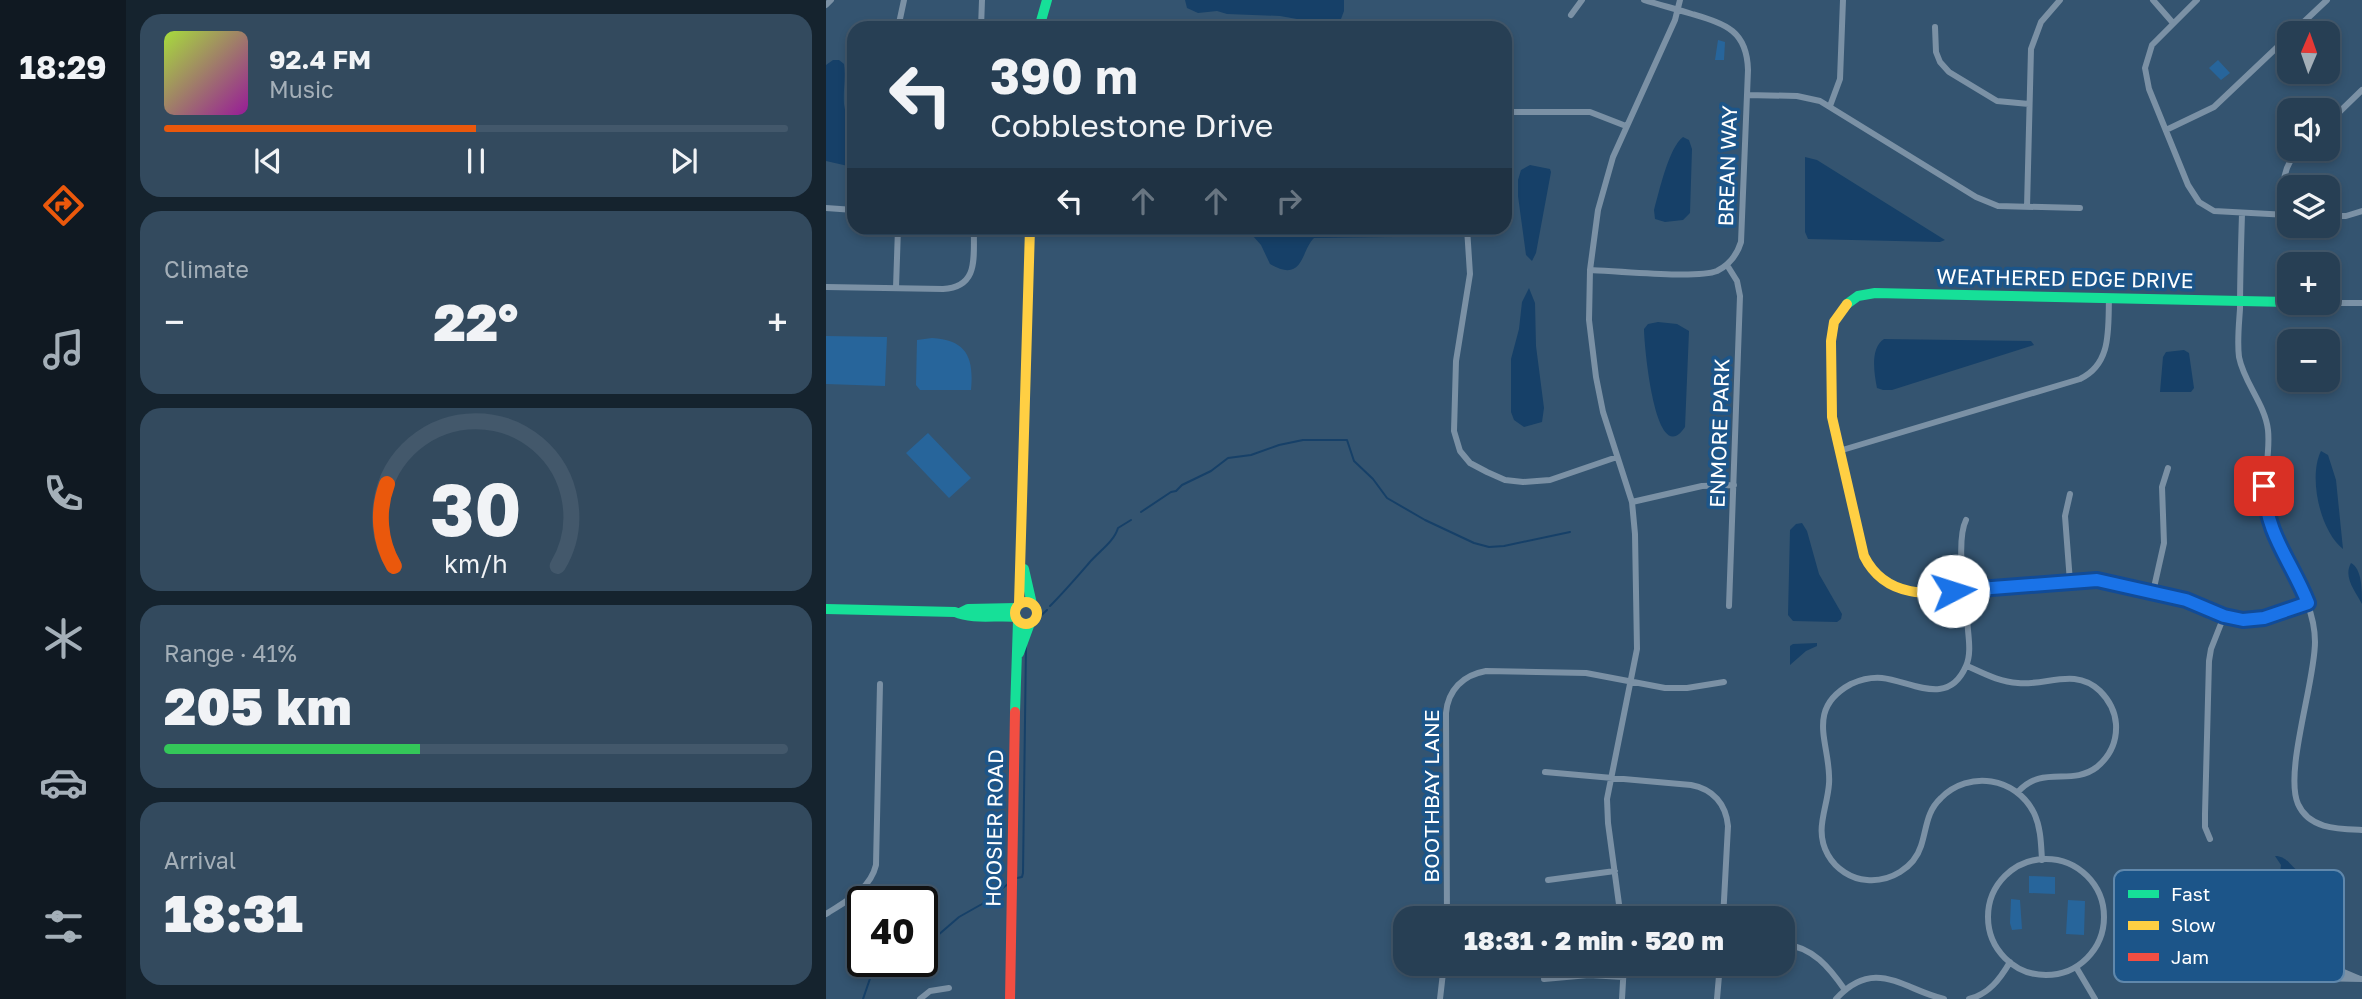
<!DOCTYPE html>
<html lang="en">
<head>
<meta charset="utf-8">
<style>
  :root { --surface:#273f54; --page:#334a5e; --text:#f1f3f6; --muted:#a4afb8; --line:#43586b; --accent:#ea580c }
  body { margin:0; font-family:"Golos Text",sans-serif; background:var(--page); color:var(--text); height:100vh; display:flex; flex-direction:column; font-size:26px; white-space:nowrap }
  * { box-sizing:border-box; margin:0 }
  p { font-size:23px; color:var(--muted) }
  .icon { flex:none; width:38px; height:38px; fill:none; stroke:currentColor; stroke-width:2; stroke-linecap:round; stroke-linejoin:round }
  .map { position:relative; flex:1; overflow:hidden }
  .drawer { display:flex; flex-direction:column; gap:14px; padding:14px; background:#15232e; width:700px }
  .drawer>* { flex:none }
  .hud { position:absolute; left:21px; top:21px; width:665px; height:214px; border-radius:21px; box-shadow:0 4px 10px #0003,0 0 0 2px var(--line); background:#273f54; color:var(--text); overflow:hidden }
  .needle { width:46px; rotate:2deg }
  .tools { position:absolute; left:1451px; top:21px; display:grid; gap:14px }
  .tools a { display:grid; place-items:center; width:63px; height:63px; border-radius:14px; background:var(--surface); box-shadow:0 4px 10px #0003,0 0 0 2px var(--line); font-size:35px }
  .speed { position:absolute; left:21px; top:886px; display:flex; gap:14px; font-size:35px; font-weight:700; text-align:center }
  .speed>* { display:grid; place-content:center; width:91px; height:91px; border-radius:50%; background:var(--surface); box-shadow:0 4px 10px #0003,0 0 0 2px var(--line); line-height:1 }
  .speed .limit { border:4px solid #111; border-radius:10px; background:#fff; color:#111 }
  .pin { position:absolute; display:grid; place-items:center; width:60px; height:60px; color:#fff; margin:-30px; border-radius:14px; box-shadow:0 4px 10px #0006 }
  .me { position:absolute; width:77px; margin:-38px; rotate:85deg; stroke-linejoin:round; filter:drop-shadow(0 0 5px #0008) }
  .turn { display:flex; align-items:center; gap:24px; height:147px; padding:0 28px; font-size:32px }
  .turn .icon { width:91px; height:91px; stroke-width:2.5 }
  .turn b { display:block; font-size:49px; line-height:60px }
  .lanes { display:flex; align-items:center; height:66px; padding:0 28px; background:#0003; justify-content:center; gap:35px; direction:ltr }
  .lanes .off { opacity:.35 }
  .big { font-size:52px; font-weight:800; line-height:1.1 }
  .drawer .widget { flex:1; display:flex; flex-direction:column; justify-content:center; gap:10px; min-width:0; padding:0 24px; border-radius:21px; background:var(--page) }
  .drawer .dial { align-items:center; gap:0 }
  .dial svg { height:182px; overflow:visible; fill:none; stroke:var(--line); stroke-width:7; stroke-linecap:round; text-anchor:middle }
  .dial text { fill:var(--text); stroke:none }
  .song { display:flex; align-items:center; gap:21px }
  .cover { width:84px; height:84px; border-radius:10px; background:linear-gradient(135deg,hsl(80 70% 55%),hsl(300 70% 35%)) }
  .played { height:7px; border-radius:4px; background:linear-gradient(90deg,var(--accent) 50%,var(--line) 50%) }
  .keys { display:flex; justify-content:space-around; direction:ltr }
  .heat { display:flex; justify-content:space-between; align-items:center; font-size:38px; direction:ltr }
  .charge { height:10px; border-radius:5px; background:linear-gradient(90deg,#34c759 41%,var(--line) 0) }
  .trip { position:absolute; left:567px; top:906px; width:402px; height:70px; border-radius:21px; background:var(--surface); box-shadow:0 4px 10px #0003,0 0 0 2px var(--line); font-weight:800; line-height:70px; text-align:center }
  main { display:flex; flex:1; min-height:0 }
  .tab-bar { display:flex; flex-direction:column; width:126px; justify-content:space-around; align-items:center; background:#101922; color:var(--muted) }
  .tab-bar .icon { width:49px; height:49px }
  .tab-bar .current { color:var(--accent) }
  .tab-bar b { font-size:32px; color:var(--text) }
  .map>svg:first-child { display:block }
  .green { fill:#27659b }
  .water { fill:#164068 }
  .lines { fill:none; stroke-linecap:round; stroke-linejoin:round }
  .stream { stroke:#164068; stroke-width:2 }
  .street { stroke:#7b91a5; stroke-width:6 }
  .fast { stroke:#16e098; stroke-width:10 }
  .slow { stroke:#ffcf43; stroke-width:10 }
  .jam { stroke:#f24e42; stroke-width:10 }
  .route-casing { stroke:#114b97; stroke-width:18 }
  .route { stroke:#1a73e8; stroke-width:12 }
  .labels { text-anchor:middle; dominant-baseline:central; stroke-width:7; stroke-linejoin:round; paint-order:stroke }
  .street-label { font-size:21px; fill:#fff; stroke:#1c5589 }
  .key { fill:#1c5589; stroke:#6088ac; stroke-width:2 }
  .key-label { font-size:19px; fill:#fff }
</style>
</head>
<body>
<main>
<nav class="tab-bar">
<b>18:29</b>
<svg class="icon current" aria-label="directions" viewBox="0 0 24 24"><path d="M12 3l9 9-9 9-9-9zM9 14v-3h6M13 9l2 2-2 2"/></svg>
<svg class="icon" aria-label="music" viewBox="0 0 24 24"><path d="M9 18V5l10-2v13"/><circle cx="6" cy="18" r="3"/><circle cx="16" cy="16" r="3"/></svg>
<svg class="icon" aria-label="phone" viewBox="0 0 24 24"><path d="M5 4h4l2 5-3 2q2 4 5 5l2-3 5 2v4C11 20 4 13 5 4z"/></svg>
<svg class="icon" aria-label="climate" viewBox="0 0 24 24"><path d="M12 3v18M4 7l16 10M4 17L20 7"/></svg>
<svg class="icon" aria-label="car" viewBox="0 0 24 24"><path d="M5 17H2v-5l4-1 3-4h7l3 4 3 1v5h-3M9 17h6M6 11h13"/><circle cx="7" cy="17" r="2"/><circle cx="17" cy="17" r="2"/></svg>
<svg class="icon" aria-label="filters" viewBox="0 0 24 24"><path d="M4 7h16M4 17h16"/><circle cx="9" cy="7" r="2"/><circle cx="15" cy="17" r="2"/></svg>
</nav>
<section class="drawer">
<div class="widget">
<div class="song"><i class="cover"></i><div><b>92.4 FM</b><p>Music</p></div></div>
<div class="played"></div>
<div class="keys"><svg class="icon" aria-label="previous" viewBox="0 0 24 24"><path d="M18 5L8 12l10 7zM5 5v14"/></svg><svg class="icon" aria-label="pause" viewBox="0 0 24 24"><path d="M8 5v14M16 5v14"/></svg><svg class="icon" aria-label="next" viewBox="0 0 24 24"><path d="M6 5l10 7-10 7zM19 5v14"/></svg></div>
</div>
<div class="widget"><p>Climate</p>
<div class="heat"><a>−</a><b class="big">22°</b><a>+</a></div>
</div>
<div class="widget dial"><svg viewBox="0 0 100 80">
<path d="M14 69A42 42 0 1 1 86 69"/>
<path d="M14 69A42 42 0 0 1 11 33" stroke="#ea580c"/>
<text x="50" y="56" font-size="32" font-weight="700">30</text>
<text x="50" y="72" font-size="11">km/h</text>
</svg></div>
<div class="widget"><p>Range · 41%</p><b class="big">205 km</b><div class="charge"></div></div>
<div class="widget"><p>Arrival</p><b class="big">18:31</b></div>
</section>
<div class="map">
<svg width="1536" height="999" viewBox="0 0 1536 999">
  <rect width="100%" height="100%" fill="#345470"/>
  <path class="green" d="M892,40L899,42L898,60H889Z
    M1392,60L1404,73L1395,80L1383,68Z
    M0,336L61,337L59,386L0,384Z
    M106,338C141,340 148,358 145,390H94L90,385L91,340Z
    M102,433L145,478L123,498L80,453Z
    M1203,876L1229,877V894L1203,893Z
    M1185,899L1194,900L1196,929L1186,930L1184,923Z
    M1242,900L1259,901L1258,935L1240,934Z"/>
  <path class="water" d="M359,0H518V11L515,19L488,22L454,16L401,14L391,11L372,13L361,8Z
    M7,60H13L18,64C20,77 17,91 18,104C21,124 29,141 28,162L22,166L0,161V65Z
    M857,137L863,140L866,149L864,213L857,220L839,222L829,219L828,210C833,192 843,147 857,137Z
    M979,157L991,160L1119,240L1114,242L982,239L979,232Z
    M704,165L724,169L725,172L710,253L706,261L700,255L692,196V180L695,170Z
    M342,228H571V234L567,237L488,238C475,250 478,284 444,264L435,245L427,236L354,234L345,232Z
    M703,288L709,303L710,346L718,408L716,422L698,427L688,420L685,412V359L693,329L696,302Z
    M832,322L851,324L863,331L859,427C829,472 818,343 818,329L822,324Z
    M1058,339L1205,341L1208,345L1066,390H1057L1051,388C1048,373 1044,348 1058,339Z
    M1358,350L1363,353L1368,388L1365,392H1334L1337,357L1340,352Z
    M1495,451L1502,455L1510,480L1517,549C1494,531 1482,477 1495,451Z
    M976,523L981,531L993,574L1016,614L1015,619L1011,622L967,621L962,615L964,530L970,524Z
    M1525,563C1536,569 1536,589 1536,604C1529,591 1517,577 1525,563Z
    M991,643V646L980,651L964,665V646L967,644Z
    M1449,856C1462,856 1465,868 1476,874C1489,880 1503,871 1514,880C1515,889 1514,910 1505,915C1502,917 1497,917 1493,918L1471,899L1455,893L1452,889L1455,865Z"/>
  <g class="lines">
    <path class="stream" d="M315,512L345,492L350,491L356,485L385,471L402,458L425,455L453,445L477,440H521L528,461L547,479L561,498L599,520L648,543L663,547L678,546L744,532
      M224,606C238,592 250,578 263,563C272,552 288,542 292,528L305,520
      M209,621L221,610
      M191,878L196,877L197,873L200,645
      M96,941L111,936L133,917L156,904L182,884
      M37,999L48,967L54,961"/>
    <path class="street" d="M1327,0L1347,23
      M1371,0L1326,45L1319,68L1323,89L1362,185L1373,202L1388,211L1463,215
      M0,5L5,0
      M745,15L756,0
      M1109,27L1110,52L1114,62L1123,72L1171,101L1203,104
      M72,28L78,0
      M155,28L156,0
      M1466,33L1501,0
      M921,95L971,96L994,101L1150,197L1172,206L1254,208
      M1004,106L1014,79L1017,0
      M679,112H764L800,126
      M1502,123L1536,90
      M1340,130L1388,107L1463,36
      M1201,207L1205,49L1215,22L1234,0
      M0,208L28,210
      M1416,214C1415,246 1414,277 1414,309C1413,324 1411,341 1413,357C1418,383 1439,404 1442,430C1445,458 1434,486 1441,515C1451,560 1489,593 1489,642C1489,682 1458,772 1472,804C1483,829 1512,829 1536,830
      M1457,215C1457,190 1454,167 1474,149
      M1502,216H1520L1536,211
      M641,228L644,274L630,361L628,431L634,451L644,463L661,472L679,480L697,482L724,480L791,457
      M901,265L911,281L914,296L903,606
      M764,270C789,271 871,279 891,271C903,265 911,255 915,242L922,70C921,30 899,24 866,14C850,9 834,5 818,0
      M0,287L117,289C154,287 147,256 148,228
      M70,288L72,228
      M1488,303H1536
      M1013,451L1254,379C1286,364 1282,329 1283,298
      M1244,494L1239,516L1244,582
      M806,502L876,486L908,485
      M1140,520C1129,542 1140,603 1142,630C1143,641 1145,655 1140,666C1122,708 1085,681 1056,678C1045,677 1034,680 1025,684C977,710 1006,746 1003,784C1001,810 988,830 1002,855C1010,869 1025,879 1041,880C1064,882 1088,868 1095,846C1101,828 1100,812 1115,798C1143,770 1190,777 1208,813C1215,828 1215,844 1216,860
      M1327,592L1338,543L1336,487L1342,468
      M1141,666C1157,673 1173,682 1192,683C1221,686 1249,667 1274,691C1283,700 1289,711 1290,724C1291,741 1284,756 1271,767C1245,787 1217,764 1192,792
      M719,772L865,785C887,789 900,804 902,826L897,919
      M1384,839L1379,827V814L1383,661L1385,649L1398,616
      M1162 917a58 58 0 1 1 116 0a58 58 0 1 1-116 0Z
      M722,880L789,871
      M0,914C20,901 44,890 50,865L54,684
      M621,919L620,713C622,690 637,675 660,671L760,673L839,688H861L898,682
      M795,919L782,823L781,799L811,649L809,534L806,502L777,412L770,377L763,320L764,270L772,210L787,157L849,20L854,0
      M957,944C987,947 1003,967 1019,990
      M1250,967L1269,999
      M718,979L763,975L797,977
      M1534,979L1454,945C1442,942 1383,938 1374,943C1365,949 1367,961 1370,969L1380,976L1536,979
      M94,999L104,991L123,988
      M614,999L618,964
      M796,999L798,964
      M891,999L894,964
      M1010,999C1049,956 1078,990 1118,999
      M1143,999C1163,994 1174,979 1184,962"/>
    <path class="fast" d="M213,28L221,0
      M1021,304L1032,296L1049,293L1463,302
      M198,569L206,604
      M1169,588L1271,581L1360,600L1398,616L1422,620L1442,617L1482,602
      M0,609L129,612C147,620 170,615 190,617
      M134,613L142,609L190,608
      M193,653L204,623
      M189,712L192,621"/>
    <path class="slow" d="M1021,304L1008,322L1005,341L1006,417L1038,556C1064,608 1122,591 1169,588
      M189 613a11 11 0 1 1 22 0a11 11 0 1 1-22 0Z
      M193,604L204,228"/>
    <path class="jam" d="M184,999L189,712"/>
  </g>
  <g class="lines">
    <g class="route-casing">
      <path id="route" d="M1127,591L1271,580L1360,600L1398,616L1417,620L1438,618L1482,603C1465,560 1440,535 1438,486"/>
    </g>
    <use href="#route" class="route"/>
  </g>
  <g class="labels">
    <g class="street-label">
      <text transform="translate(901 166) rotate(-88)">BREAN WAY</text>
      <text transform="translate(1239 278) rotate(1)">WEATHERED EDGE DRIVE</text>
      <text transform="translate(893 433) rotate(-88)">ENMORE PARK</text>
      <text transform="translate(605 796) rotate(-90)">BOOTHBAY LANE</text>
      <text transform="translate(168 828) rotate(-89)">HOOSIER ROAD</text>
    </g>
  </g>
  <rect x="1288" y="870" width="230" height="112" rx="10" class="key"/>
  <rect x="1302" y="890" width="31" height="8" fill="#16e098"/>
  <rect x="1302" y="921" width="31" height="9" fill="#ffcf43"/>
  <rect x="1302" y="953" width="31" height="8" fill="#f24e42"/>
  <g class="key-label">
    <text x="1345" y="901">Fast</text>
    <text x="1345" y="932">Slow</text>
    <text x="1345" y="964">Jam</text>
  </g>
</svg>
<div class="tools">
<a><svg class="needle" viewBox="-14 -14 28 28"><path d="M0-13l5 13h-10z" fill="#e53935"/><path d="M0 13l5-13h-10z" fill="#a4afb8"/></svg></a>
<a><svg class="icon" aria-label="sound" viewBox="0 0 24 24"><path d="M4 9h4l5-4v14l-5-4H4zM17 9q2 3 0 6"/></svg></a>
<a><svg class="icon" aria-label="layers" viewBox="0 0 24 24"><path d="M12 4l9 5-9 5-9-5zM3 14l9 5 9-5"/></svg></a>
<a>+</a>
<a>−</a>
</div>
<div class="speed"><div class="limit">40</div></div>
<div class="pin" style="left:1438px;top:486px;background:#d93025"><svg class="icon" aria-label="arrive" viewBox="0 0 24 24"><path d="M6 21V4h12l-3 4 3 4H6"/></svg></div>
<svg class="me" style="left:1127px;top:591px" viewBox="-20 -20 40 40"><circle r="19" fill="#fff"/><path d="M0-13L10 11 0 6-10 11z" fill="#1a73e8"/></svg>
<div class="trip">18:31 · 2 min · 520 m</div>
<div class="hud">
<div class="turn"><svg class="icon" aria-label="left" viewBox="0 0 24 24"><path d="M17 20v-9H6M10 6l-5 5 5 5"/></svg><div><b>390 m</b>Cobblestone Drive</div></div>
<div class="lanes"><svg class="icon" aria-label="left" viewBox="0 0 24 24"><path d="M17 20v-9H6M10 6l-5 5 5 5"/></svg><svg class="icon off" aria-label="ahead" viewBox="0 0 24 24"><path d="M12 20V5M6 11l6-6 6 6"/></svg><svg class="icon off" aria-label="ahead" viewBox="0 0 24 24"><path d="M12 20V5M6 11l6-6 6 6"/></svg><svg class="icon off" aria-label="right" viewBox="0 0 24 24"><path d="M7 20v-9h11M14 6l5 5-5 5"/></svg></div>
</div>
</div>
</main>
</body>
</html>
